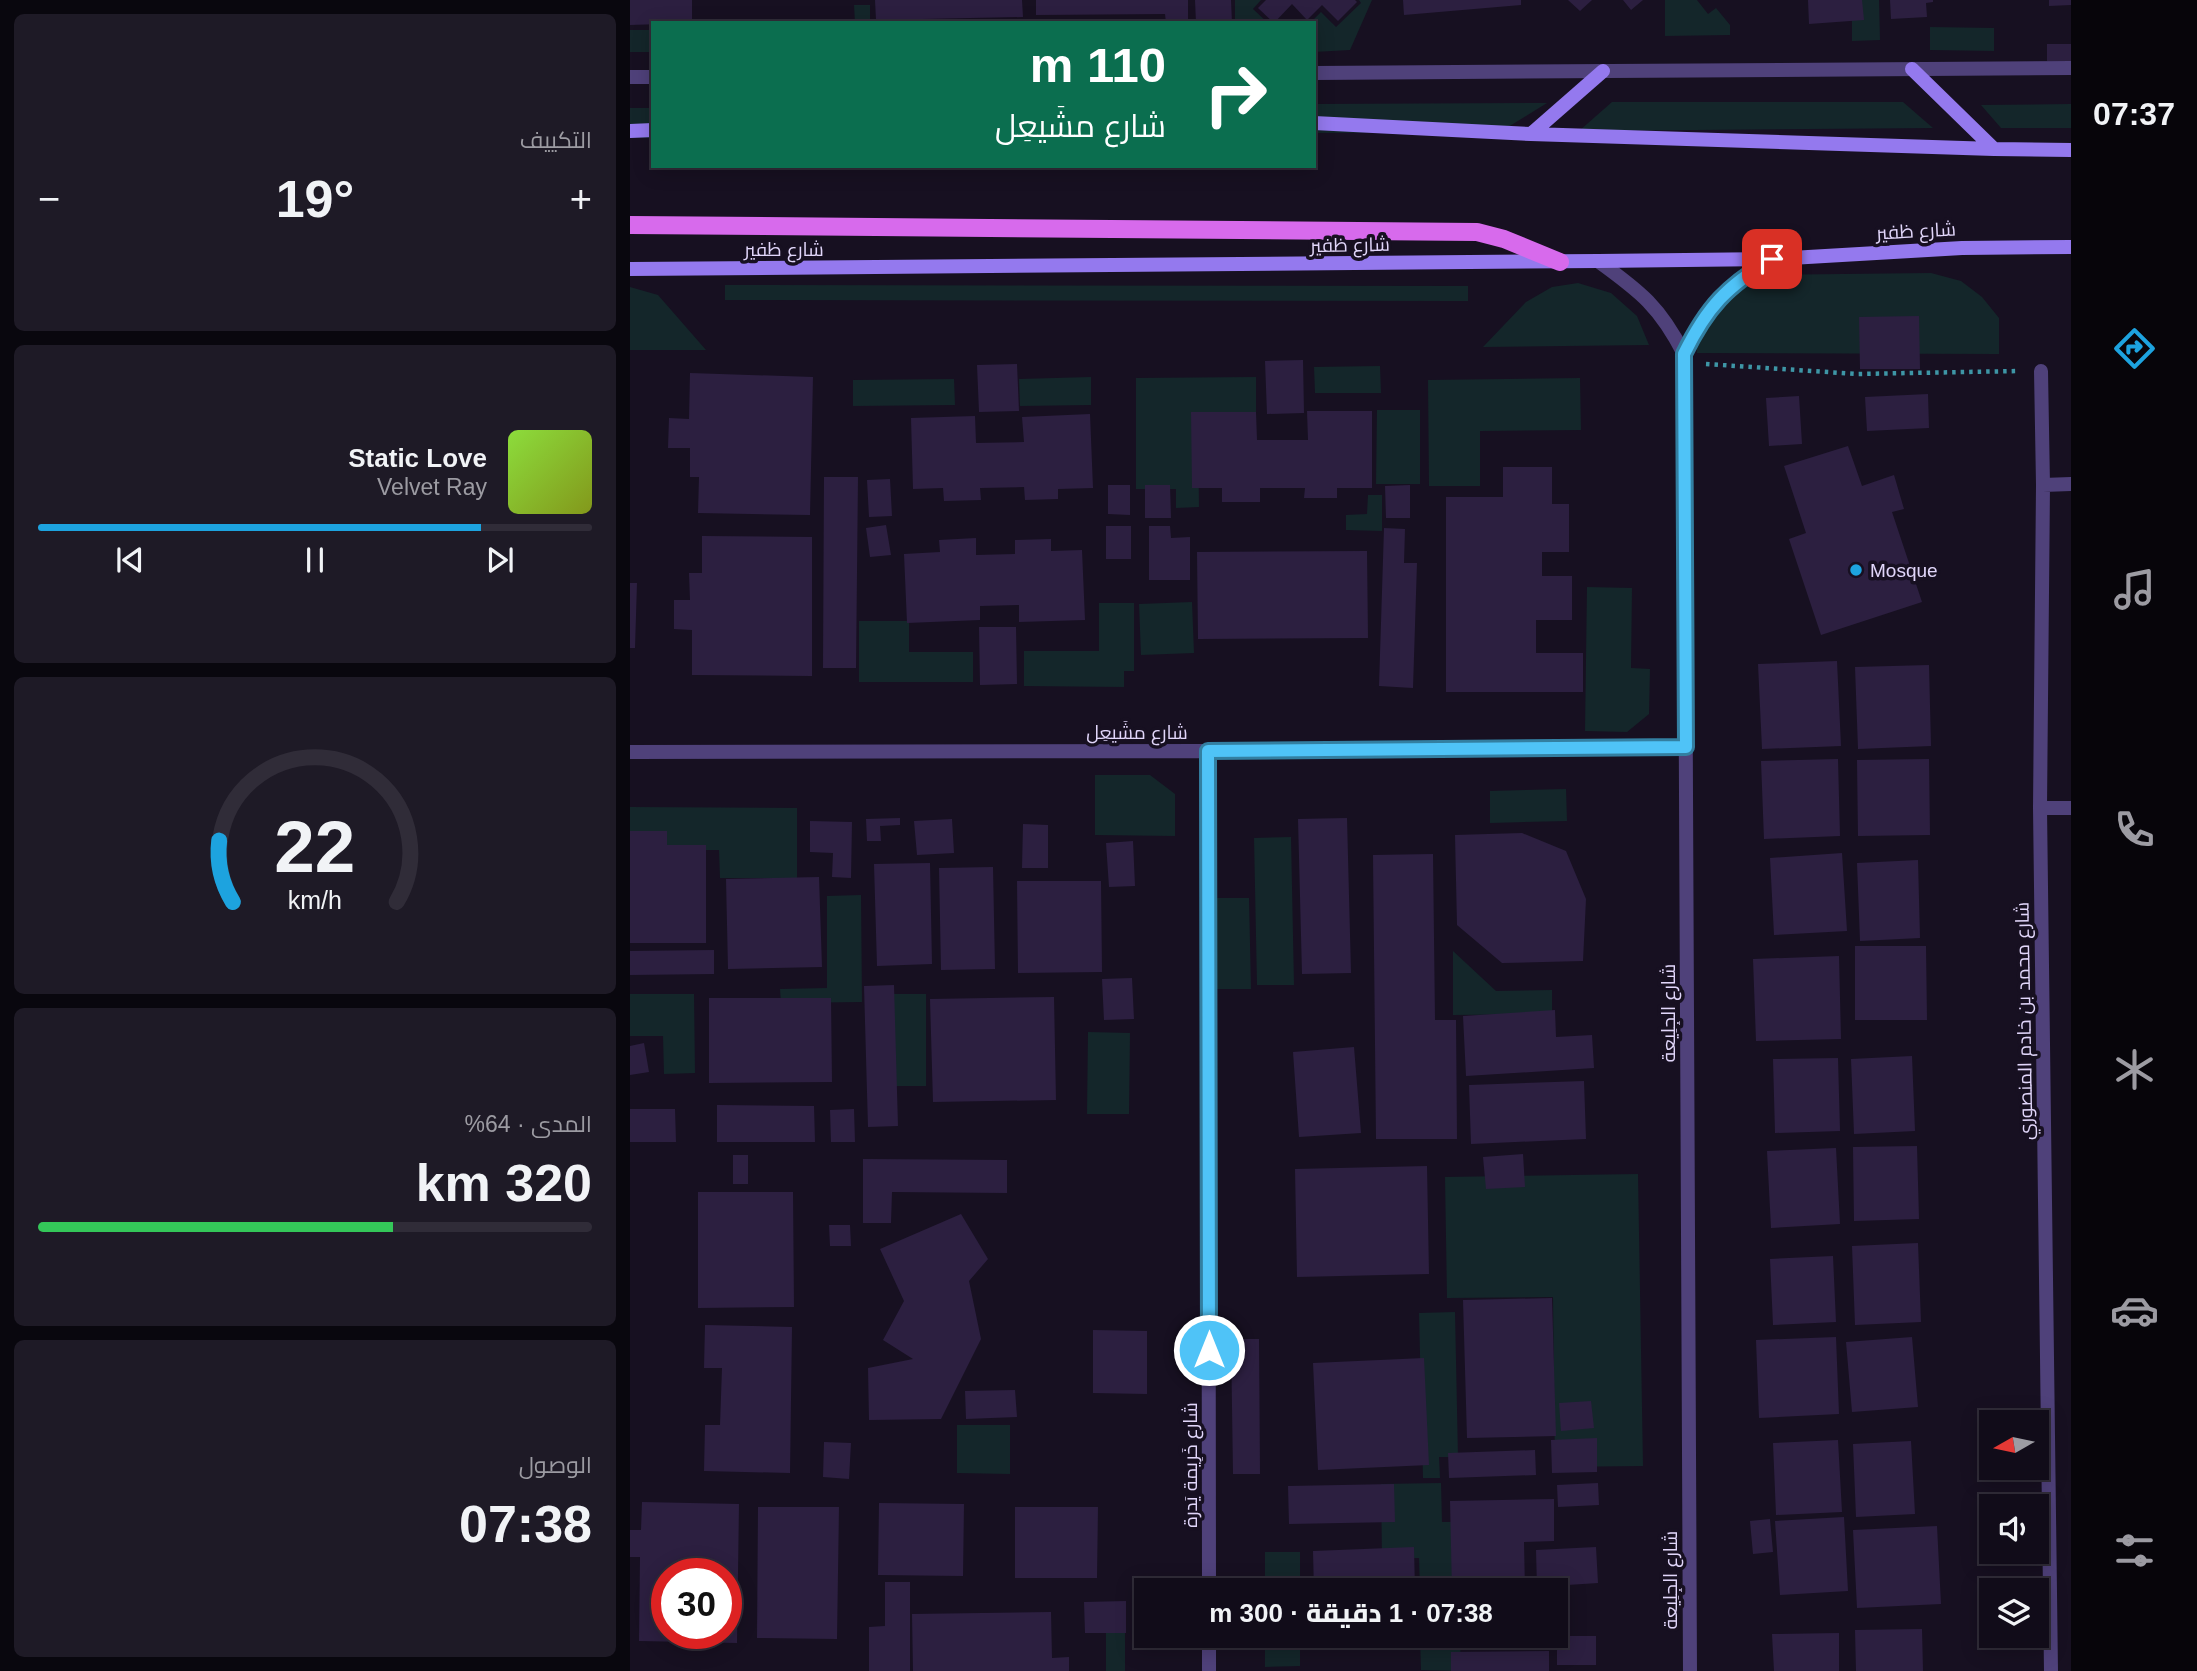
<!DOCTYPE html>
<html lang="ar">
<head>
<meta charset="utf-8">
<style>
  :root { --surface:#110c19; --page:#1e1a26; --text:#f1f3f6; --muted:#9c9ba2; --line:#302c38; --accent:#1da3df }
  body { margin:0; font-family:Arial,Cairo,sans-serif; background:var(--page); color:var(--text); direction:rtl; height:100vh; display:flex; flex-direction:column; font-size:26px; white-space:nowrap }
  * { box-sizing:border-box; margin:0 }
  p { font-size:23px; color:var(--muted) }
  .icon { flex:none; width:38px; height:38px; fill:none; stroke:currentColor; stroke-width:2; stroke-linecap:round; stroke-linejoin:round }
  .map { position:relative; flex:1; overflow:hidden; direction:ltr }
  .drawer { display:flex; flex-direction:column; gap:14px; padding:14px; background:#09070e; width:630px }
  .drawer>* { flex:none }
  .hud { position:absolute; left:21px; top:21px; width:665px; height:147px; border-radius:0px; box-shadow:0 4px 18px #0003,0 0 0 2px var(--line); direction:rtl; background:#0b6e4f; color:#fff; overflow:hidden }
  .needle { width:46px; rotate:261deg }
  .buttons { position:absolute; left:1349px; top:1410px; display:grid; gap:14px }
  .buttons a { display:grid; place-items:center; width:70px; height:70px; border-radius:0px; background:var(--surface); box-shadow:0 4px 18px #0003,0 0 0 2px var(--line); font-size:35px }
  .speed { position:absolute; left:21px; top:1558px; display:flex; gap:14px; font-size:35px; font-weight:700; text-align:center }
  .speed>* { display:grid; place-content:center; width:91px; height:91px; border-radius:50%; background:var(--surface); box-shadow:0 4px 18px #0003,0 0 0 2px var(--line); line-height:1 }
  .speed .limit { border:10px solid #d22; background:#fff; color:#111 }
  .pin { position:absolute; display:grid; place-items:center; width:60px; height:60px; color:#fff; margin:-30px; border-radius:14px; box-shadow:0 4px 10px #0006 }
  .me { position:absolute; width:77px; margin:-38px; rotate:0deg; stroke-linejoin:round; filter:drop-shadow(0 0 5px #0008) }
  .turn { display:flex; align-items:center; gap:24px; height:147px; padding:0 35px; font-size:32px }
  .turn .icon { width:91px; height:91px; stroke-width:2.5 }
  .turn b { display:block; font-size:49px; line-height:60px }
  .big { font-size:52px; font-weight:800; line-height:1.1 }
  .drawer .tile { flex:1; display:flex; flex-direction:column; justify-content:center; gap:10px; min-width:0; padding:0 24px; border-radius:10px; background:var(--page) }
  .drawer .dial { align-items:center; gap:0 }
  .dial svg { height:182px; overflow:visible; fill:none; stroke:var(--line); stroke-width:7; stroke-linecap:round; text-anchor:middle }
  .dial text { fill:var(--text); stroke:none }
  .song { display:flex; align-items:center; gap:21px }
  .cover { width:84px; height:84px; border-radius:10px; background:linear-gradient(135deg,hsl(90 70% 55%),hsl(70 70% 35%)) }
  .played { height:7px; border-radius:4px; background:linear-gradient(90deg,var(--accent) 80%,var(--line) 80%) }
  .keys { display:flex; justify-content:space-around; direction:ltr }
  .heat { display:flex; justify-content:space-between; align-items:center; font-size:38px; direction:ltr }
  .charge { height:10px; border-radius:5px; background:linear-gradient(90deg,#34c759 64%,var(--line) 0) }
  .trip { position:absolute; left:504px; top:1578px; width:434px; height:70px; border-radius:0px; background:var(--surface); box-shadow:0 4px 18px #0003,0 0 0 2px var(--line); font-weight:800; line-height:70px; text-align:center; direction:rtl }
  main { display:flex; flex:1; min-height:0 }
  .tabs { display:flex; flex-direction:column; width:126px; justify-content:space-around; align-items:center; background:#07050a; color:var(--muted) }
  .tabs .icon { width:49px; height:49px }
  .tabs .active { color:var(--accent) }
  .tabs b { font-size:32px; color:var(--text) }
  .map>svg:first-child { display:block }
  .green { fill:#14262a }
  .building { fill:#2c1f40; fill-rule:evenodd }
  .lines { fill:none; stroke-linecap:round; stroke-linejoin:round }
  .path { stroke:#3e96a6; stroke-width:4.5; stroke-dasharray:3.5 5; stroke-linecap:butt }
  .street { stroke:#4f417a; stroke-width:14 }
  .secondary { stroke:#9479ee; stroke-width:14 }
  .primary { stroke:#d76aec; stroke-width:18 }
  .route-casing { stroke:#337fa1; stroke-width:18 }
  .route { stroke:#4fc3f7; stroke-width:12 }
  .poi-dot { fill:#1da3df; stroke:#171021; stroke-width:2.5 }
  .labels { text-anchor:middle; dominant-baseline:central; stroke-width:7; stroke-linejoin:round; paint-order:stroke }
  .street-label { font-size:19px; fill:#e1d6fa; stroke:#171021 }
  .poi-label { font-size:19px; fill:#e1d6fa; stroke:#171021; text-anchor:start }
</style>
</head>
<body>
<main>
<nav class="tabs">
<b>07:37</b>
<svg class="icon active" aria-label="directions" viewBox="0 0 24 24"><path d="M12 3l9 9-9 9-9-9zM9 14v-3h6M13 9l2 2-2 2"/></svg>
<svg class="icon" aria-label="music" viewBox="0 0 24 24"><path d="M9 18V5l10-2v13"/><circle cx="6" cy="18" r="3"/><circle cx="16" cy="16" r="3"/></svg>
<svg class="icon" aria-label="phone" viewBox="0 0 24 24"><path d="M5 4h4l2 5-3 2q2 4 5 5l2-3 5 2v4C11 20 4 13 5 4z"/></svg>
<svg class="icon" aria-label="climate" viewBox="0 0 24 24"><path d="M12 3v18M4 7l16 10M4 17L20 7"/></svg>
<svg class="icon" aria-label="car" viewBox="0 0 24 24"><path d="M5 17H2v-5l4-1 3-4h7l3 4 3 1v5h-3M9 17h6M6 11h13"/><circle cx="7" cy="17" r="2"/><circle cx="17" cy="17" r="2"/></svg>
<svg class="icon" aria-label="filters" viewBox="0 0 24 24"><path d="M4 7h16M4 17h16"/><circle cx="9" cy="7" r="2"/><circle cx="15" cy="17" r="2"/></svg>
</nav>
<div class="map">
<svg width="1441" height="1671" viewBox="0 0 1441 1671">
  <rect width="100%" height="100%" fill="#171021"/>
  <path class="green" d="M605,0H631L623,9L638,23H605Z
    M729,0H742L720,50L684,52V23H680L691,12L706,27L731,3Z
    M1035,0H1067L1078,14L1086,8L1100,25V35L1035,36Z
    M1208,0H1249L1250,40L1222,41V9Z
    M224,5H240V23H225Z
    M1300,27L1364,28V51L1300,50Z
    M23,30V52H0V30Z
    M982,102H1273L1303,128L949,131Z
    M917,103L870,132L684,133V104Z
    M1441,104V128H1371L1351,105Z
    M0,108H23V138H0Z
    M1301,273L1331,281L1352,297L1369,318V354L1067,353V317L1086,294L1118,275Z
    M948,283L981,293L1007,316L1019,345L853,347L896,302L922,287Z
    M95,285L838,286V301L95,300Z
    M0,287L28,295L76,350H0Z
    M750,366L751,393H685L684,367Z
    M461,377V405L390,406L389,379Z
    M626,377V421H568L569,507L546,508V489H506V378Z
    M950,378L951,430L850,431V486H799L798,380Z
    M324,379L325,405L223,406V380Z
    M747,410H790V484H746Z
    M738,495H752V531L716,530V515L737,514Z
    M957,587L1002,588L1001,668L1020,669L1019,714L997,732L955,731Z
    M562,602L564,653L511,655L509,604Z
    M469,603H504V671H494V687L394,686V651H469Z
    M229,621H279V652H343V682H229Z
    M465,775H520L545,794V836L465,835Z
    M936,789L937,821L860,823V791Z
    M0,807L167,808V878H90L89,850H0Z
    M661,837L664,985H627L624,838Z
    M231,895L232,1002L151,1003L150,989L197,988V896Z
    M585,898H619L621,989H587Z
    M823,951L866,991L922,990V1014L823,1015Z
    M64,994L65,1073L34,1074L33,1036H0V994Z
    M242,994H296V1086H242Z
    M458,1032L500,1033L499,1114H457Z
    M1008,1174L1013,1466L925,1467L923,1297L817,1298L815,1177Z
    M825,1312L828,1457H809L810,1478H793L789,1313Z
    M327,1425H380V1474L327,1473Z
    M811,1483L812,1522H828L829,1591H790L789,1558H752L751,1484Z
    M635,1552H670V1591H635Z
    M476,1629H495V1671H476Z
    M635,1636H670V1666L635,1667Z
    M790,1636H830L831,1671L791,1670Z"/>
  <path class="building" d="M0,0H62V23L0,25Z
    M245,0H392L393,17L246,20Z
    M406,0H558V23H536L535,14L406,15Z
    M565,0H601L602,23H566Z
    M636,0H725L727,2L708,21L692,5L677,20L662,4L644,23L628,8Z
    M773,0H891V5L774,15Z
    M938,0H962L950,11Z
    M993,0H1013L1001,10Z
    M1178,0H1232L1234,20L1179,24Z
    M1260,0H1303V2L1296,3L1297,17L1261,19Z
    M1419,0H1441V5L1419,6Z
    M1417,44H1441V61H1417Z
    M1289,316L1290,369H1230L1229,317Z
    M673,360L674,413L637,414L635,361Z
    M387,364L389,411L349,412L347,365Z
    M60,373L183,377L180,515L68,513L69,477H60V448H38L39,418L59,419Z
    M1298,394L1299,428L1237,431L1235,397Z
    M1169,396L1172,444L1139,446L1136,398Z
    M677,411H742V488H707V498H674L675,488H630V502H592V488H562L561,412H626L627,440H678Z
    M460,414L463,488L428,489V499L395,500L394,487L350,488L351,500L314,501L313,488L283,489L281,418L345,416L346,443L394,442L392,417Z
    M1218,446L1232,486L1264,475L1274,509L1262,512L1292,602L1191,635L1159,539L1176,533L1154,466Z
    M873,467H922V504H939V552H912V576H942V620H906V653H953V692H816V497H873Z
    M194,477H228L226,668H193Z
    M260,479L262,516L239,517L237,480Z
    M478,485H500V515L478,514Z
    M515,485H540L541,518H515Z
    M780,485V518H756L755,486Z
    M256,525L261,555L240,557L236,528Z
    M476,526H501V559H476Z
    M519,526H540L541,538L560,537V580H519Z
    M754,528L775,529L774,563H787L783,688L749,686Z
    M72,536L182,537V676L62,675V630L44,629V600H60L59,573H72Z
    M346,538V555L385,554V540L421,539V551L452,550L455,620L389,622V605L350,606V620L277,623L274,554L310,552L309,540Z
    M737,551L738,638L568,639L567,552Z
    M0,583H7L5,648H0Z
    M349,627H386L387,684L350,685Z
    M1207,661L1211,746L1132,749L1128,664Z
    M1299,665L1301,746L1228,749L1225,667Z
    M1208,759L1210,836L1134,839L1131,761Z
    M1299,759L1300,835L1228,836L1227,760Z
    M270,818V825L250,826L251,841H237L236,819Z
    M717,818L721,973L672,974L668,819Z
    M322,819L324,853L287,855L284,821Z
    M180,821L222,822L221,878L202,877L203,853L180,852Z
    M393,824L418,825V868H392Z
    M0,831H37V845H76V943H0Z
    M892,833L936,851L956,899L953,961L872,963L827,925L825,835Z
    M503,841L505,886L479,887L476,843Z
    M1212,853L1217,931L1144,935L1140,858Z
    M803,854L805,1020H826L827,1139H746L743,855Z
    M1288,860L1290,938L1230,941L1227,863Z
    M300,863L302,964L247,966L244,864Z
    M363,867L365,969L311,970L309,868Z
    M189,877L192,967L98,969L96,879Z
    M387,881H471L472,972L388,973Z
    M1225,946H1296L1297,1020H1225Z
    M84,950V974L0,975V951Z
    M1209,956L1211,1039L1126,1041L1123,959Z
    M502,978L504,1019L474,1020L472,979Z
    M264,985L268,1126L238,1127L234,986Z
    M424,997L426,1100L303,1102L300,999Z
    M79,998H201L202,1082L79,1083Z
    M925,1010L926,1037L962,1035L964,1068L836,1076L833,1016Z
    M14,1043L19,1072L0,1075V1046Z
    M724,1047L731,1133L669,1137L663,1052Z
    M1282,1056L1285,1131L1224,1134L1221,1059Z
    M1208,1058L1210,1131L1145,1133L1143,1059Z
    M954,1081L956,1139L841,1144L839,1085Z
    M87,1105L184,1106L185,1142H87Z
    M0,1109H45L46,1142H0Z
    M224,1109L225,1142H201L200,1110Z
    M1287,1146L1289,1219L1224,1221L1223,1147Z
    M1206,1148L1210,1224L1141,1228L1137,1151Z
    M893,1154L895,1187L856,1189L853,1157Z
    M103,1155H118V1184H103Z
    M233,1159L377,1160V1193L262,1192L261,1223H233Z
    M797,1166L799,1274L667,1277L665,1169Z
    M68,1192H163L164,1307L68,1308Z
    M331,1214L358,1259L339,1281L351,1339L311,1419L239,1420L238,1368L283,1359L253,1340L274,1301L250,1249Z
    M199,1225H220L221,1246H200Z
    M1288,1243L1291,1322L1225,1325L1222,1246Z
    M1203,1256L1206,1322L1143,1325L1140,1259Z
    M922,1298L926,1436L837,1438L833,1300Z
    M75,1325L162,1327L160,1473L74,1471L75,1425H90L92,1368H74Z
    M463,1330L517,1331V1394L463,1393Z
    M1206,1337L1209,1414L1129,1418L1126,1340Z
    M1282,1337L1288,1407L1222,1412L1216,1342Z
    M601,1339H629L630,1474H603Z
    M794,1358L799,1465L688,1470L683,1363Z
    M385,1390L387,1417L336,1419L335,1391Z
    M961,1401L964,1428L931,1431L929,1403Z
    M967,1438V1472L922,1473L921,1440Z
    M1208,1440L1212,1512L1146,1515L1143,1443Z
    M1281,1441L1285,1514L1226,1517L1223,1444Z
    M194,1442L221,1443L219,1479L193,1477Z
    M905,1450L906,1475L819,1478L818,1453Z
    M968,1483L969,1505L928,1507L927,1485Z
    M764,1484L765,1522L659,1524L658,1486Z
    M924,1499V1541L894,1542L895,1591H822L820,1501Z
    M12,1502L109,1504L107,1643L9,1641L10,1557H0V1530H11ZM37,1573H96V1633H37Z
    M249,1503L334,1504L333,1576L248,1575Z
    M128,1507H209L207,1639L127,1638Z
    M385,1507H468L467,1578H385Z
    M1214,1517L1218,1591L1150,1595L1145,1521Z
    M1140,1519L1143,1552L1123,1554L1120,1521Z
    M1307,1526L1311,1604L1227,1608L1223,1530Z
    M784,1547L785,1591H684L683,1551Z
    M966,1547L968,1583L907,1587L906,1550Z
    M255,1582H280V1671H239V1627L255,1626Z
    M496,1601V1633H455L454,1602Z
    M421,1612L422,1658L439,1657V1671H283L282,1614Z
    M1292,1629L1293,1671H1226L1225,1630Z
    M1209,1633V1671H1144L1142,1634Z
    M822,1636H924V1642L822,1643Z
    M927,1636H966V1665H927Z
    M919,1651V1671H821V1652Z"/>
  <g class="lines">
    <path class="path" d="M1076,364L1227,374L1389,371"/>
    <path class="street" d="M684,73L1441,68
      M0,77H23
      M968,261C1011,292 1030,307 1054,354L1060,1671
      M1054,354C1077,307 1097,286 1142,259
      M1411,371L1413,485L1410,808L1421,1671
      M1413,485L1441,484
      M578,751L579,1591
      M0,752L578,751L1056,747
      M1410,808H1441
      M579,1636V1671"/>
    <path class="secondary" d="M1282,69L1364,149
      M684,123L901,134L1364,149L1441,150
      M0,131L23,130
      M901,134L973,71
      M0,269L968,261L1142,259L1332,248L1441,247"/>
    <path class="primary" d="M0,225L847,232L874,239L930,262"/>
  </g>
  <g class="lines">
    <g class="route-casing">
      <path id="route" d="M579,1350L578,751L1056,747L1054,354C1077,307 1097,286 1142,259"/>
    </g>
    <use href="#route" class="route"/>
  </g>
  <circle class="poi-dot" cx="1226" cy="570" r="7"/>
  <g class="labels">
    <g class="street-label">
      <text transform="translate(1286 231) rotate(-3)">شارع ظفير</text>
      <text transform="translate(720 245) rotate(-1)">شارع ظفير</text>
      <text x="154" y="249">شارع ظفير</text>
      <text x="507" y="732">شارع مشَيعِل</text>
      <text transform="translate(1038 1013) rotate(-90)">شارع الجِلِيعة</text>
      <text transform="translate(1394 1021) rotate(-91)">شارع محمد بن خادم المنصوري</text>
      <text transform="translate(560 1465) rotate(-90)">شارع خَرِيمة يَدرة</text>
      <text transform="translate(1040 1580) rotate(-90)">شارع الجِلِيعة</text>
    </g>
    <g class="poi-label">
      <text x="1240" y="570">Mosque</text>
    </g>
  </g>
</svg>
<div class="buttons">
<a><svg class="needle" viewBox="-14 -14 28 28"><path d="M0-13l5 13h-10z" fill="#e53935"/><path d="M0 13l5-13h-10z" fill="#9c9ba2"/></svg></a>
<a><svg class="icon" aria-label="sound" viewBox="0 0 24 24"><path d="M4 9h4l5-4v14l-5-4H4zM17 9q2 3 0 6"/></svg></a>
<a><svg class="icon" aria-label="layers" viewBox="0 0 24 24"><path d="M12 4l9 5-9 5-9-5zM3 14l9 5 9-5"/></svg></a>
</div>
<div class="speed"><div class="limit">30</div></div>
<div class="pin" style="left:1142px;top:259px;background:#d93025"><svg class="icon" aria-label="arrive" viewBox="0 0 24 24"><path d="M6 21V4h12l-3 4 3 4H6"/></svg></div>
<svg class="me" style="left:579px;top:1350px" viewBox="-20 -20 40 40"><circle r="17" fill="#4fc3f7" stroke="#fff" stroke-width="3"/><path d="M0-11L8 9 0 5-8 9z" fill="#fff"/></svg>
<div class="trip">07:38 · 1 دقيقة · 300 m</div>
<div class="hud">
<div class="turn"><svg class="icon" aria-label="right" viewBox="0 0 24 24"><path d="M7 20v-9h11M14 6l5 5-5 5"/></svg><div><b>110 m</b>شارع مشَيعِل</div></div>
</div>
</div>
<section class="drawer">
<div class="tile"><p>التكييف</p>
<div class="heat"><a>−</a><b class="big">19°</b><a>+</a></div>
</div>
<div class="tile">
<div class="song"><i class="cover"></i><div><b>Static Love</b><p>Velvet Ray</p></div></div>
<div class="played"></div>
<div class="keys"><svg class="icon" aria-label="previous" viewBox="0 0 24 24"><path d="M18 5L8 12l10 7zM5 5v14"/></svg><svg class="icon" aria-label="pause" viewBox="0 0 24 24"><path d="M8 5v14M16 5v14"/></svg><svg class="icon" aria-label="next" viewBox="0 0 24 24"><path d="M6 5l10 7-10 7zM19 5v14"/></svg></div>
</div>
<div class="tile dial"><svg viewBox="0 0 100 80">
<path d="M14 69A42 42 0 1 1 86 69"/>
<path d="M14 69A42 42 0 0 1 8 42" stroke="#1da3df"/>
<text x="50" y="56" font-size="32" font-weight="700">22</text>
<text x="50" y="72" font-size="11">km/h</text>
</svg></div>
<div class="tile"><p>المدى · 64%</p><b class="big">320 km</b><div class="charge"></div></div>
<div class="tile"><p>الوصول</p><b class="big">07:38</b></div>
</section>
</main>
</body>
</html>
